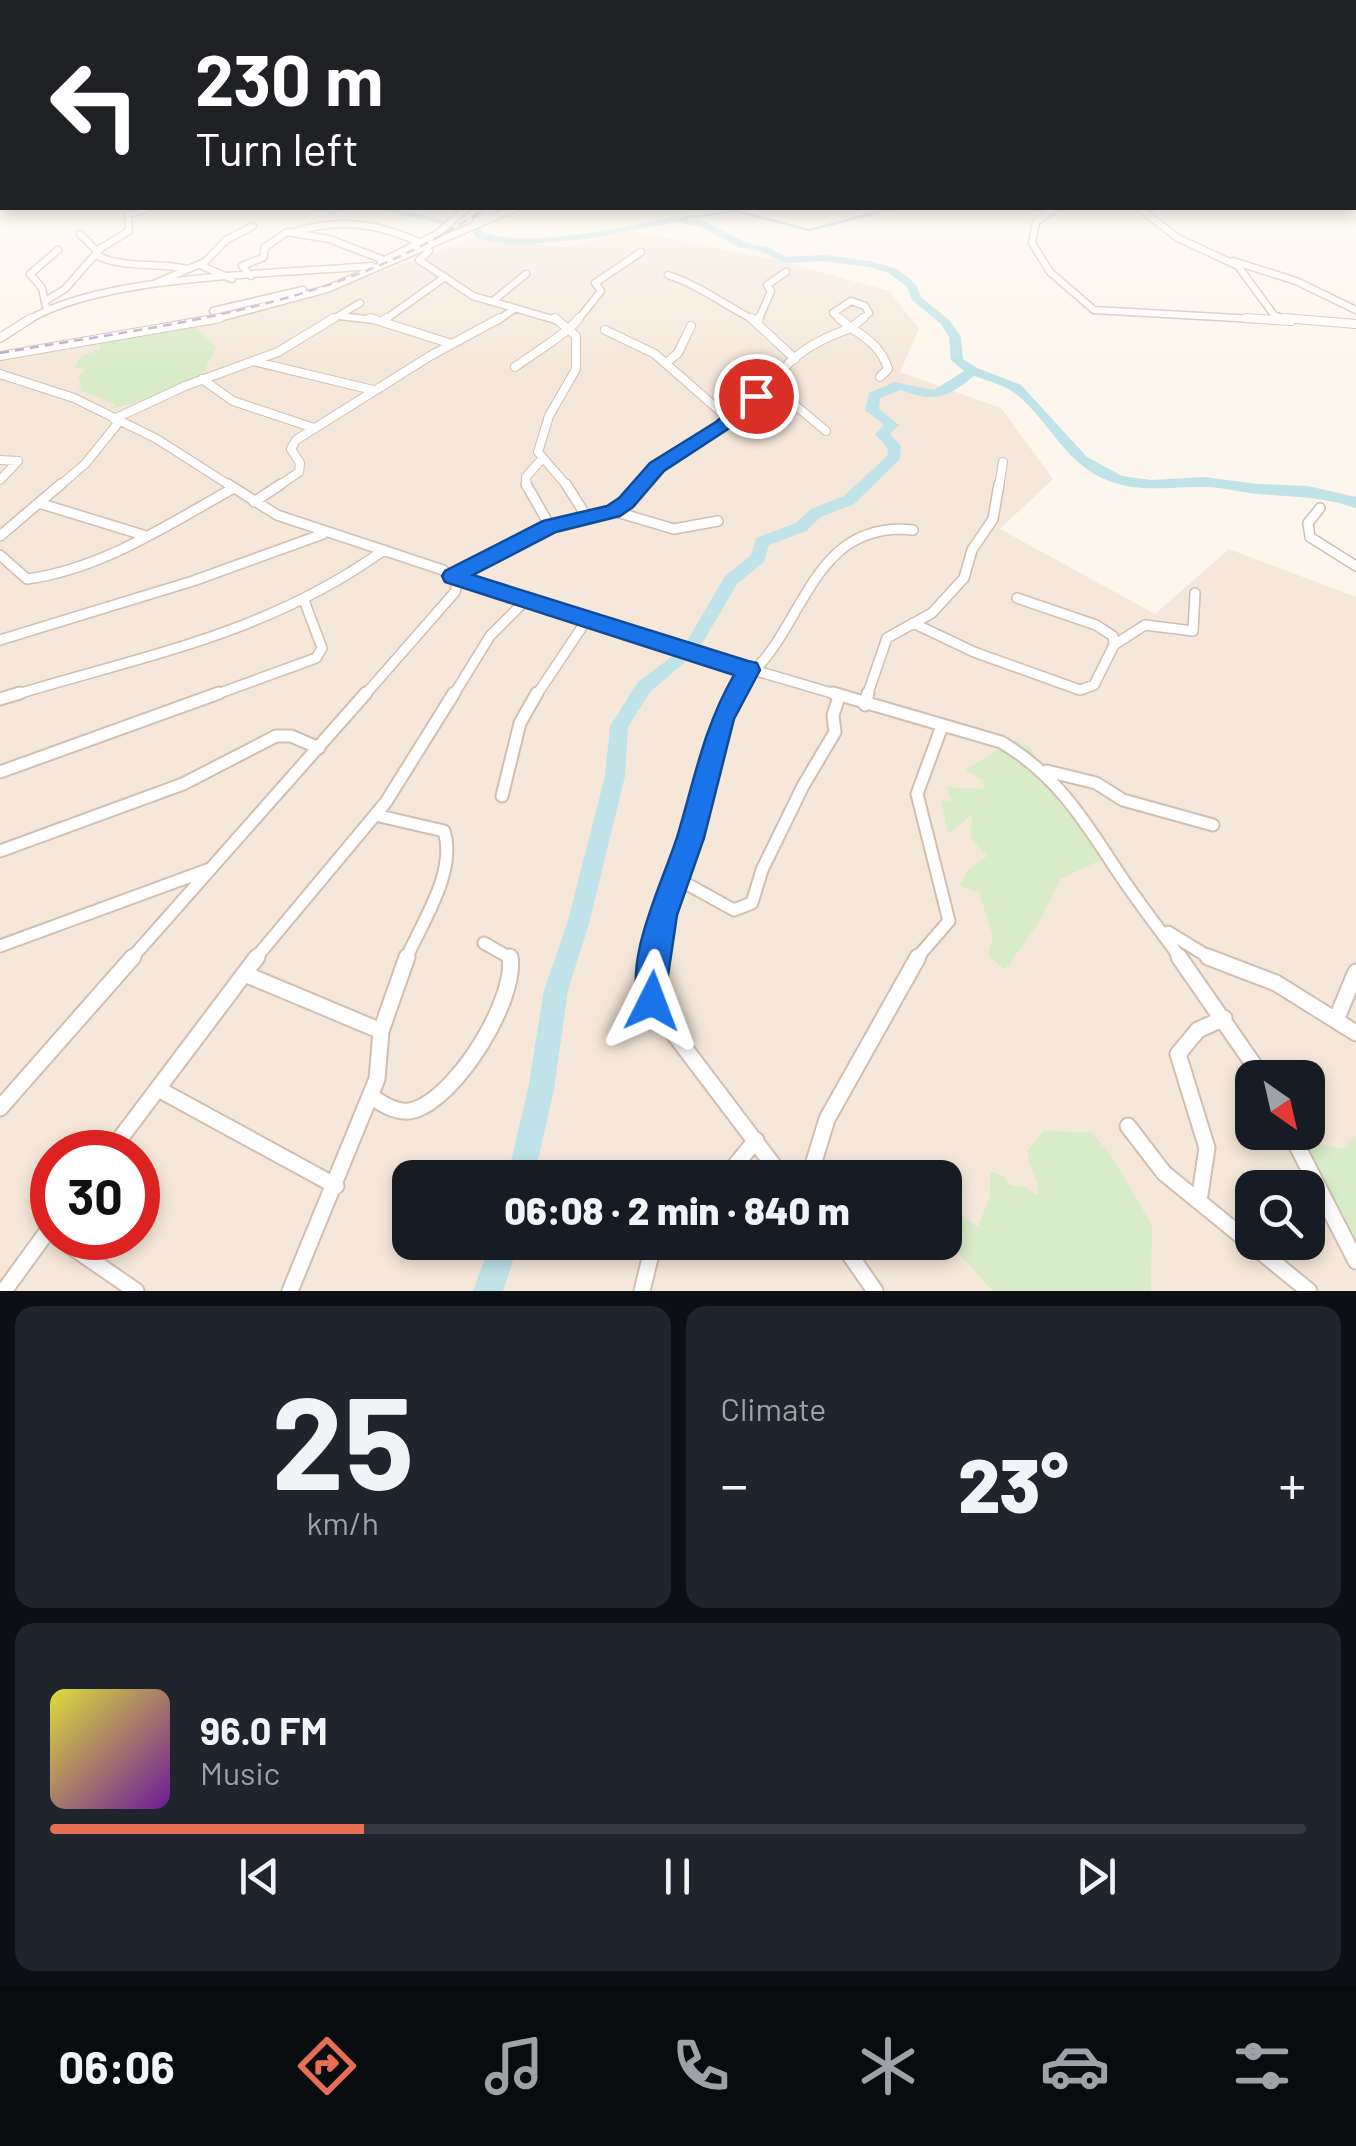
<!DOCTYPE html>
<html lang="en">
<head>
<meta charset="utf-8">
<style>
  :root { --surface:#171b24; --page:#20242c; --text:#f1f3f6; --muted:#9ea1a6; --line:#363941; --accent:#e76f51 }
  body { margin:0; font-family:Barlow,sans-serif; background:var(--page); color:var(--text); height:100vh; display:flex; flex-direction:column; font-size:38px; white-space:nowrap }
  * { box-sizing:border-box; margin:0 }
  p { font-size:32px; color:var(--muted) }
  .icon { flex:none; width:55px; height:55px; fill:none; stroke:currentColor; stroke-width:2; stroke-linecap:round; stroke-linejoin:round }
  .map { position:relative; height:1291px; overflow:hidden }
  .sheet { display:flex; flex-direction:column; gap:15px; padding:15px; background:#0d0f14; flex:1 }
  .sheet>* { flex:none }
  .banner { position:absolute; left:0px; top:0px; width:1358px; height:210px; box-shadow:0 5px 15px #0003; background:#202124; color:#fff; overflow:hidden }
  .needle { width:65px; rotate:146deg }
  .tools { position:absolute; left:1235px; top:1060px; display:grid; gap:20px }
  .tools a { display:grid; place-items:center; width:90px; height:90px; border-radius:20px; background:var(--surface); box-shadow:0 5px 15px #0003; font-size:50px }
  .speed { position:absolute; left:30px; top:1130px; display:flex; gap:20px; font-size:50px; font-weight:700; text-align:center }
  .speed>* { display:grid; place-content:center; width:130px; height:130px; border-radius:50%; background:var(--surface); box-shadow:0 5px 15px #0003; line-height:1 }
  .speed .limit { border:15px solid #d22; background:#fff; color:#111 }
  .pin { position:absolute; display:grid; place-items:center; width:85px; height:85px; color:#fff; margin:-42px; border:5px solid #fff; border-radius:50%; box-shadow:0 2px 10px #0007 }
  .me { position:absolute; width:110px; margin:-55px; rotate:3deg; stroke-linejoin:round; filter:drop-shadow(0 0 8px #0008) }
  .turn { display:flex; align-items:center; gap:35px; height:210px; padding:0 30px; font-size:45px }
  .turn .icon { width:130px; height:130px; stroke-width:2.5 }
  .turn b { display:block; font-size:70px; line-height:85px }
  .big { font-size:75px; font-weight:800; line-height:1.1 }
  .sheet .card { flex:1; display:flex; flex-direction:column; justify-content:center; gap:15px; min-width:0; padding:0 35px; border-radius:20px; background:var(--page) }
  .sheet .dial { align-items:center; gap:0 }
  .dial b { font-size:130px; line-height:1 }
  .song { display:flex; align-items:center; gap:30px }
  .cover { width:120px; height:120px; border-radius:15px; background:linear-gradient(135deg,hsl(60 70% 55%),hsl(280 70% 35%)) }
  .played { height:10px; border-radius:5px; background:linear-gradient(90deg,var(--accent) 25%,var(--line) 25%) }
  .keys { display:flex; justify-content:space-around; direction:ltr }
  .heat { display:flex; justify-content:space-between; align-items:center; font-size:55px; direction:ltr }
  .sheet .tiles { flex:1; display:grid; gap:15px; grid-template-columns:1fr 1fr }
  .card:last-child { grid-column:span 2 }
  .trip { position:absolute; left:392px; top:1160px; width:570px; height:100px; border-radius:20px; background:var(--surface); box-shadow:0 5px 15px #0003; font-weight:800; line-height:100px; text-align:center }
  .tab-bar { display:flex; height:160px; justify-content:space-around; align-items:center; background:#090b0e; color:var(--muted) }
  .tab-bar .icon { width:70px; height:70px }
  .tab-bar .current { color:var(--accent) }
  .tab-bar b { font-size:45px; color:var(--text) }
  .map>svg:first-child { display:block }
  .residential { fill:#f5e8da; fill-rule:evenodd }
  .green { fill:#d8ecc9 }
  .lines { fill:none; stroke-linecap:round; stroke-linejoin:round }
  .stream { stroke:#a5d3da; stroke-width:2.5 }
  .river { fill:#bfe3e8; fill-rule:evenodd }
  .minor-far4-casing { stroke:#d1beb0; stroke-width:9 }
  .minor-far3-casing { stroke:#d1beb0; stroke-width:10 }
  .minor-far2-casing { stroke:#d1beb0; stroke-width:12 }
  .minor-far1-casing { stroke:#d1beb0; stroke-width:15 }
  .minor-casing { stroke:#d1beb0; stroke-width:19 }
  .minor-far4 { stroke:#fff; stroke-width:6 }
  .minor-far3 { stroke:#fff; stroke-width:8 }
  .minor-far2 { stroke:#fff; stroke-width:9 }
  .minor-far1 { stroke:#fff; stroke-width:11 }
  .minor { stroke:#fff; stroke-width:15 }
  .rail { stroke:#b9a8c9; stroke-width:2.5; stroke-dasharray:9 6; stroke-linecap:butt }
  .route { fill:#1a73e8; stroke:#114b97; stroke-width:2.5 }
</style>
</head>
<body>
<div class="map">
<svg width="1356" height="1291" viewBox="0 0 1356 1291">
  <rect width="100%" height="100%" fill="#fdf6ec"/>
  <path class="residential" d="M632,231L782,261L889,291L919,329L900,372L1001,408L1053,479L1000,529L1155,614L1229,549L1356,597V1291H0V359L214,320L313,297L471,239L566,247ZM1252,1078H1308V1132H1252ZM52,1152H138V1238H52ZM410,1178H945V1242H410ZM1252,1188H1308V1242H1252Z"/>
  <path class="green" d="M195,326L216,347L201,377L153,399L109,409L116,404L78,390L81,386L78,377L86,369L75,368L81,356L100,349V342Z
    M1013,740L1029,746L1101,860L1060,879L1038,924L1005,970L988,955L993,937L979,892L960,886L968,870L987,856L970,837L972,815L948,834L941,800L952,801L947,787L984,789L983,780L965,770Z
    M1043,1131L1091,1132L1110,1154L1152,1225L1151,1291H993L945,1239V1203L978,1227L990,1196V1171L1003,1176L1011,1185L1025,1187L1038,1195C1039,1178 1029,1168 1027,1151Z
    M1356,1135V1260L1307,1142L1342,1149Z"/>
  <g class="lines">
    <path class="stream" d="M677,219L736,211L809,230L894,208"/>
    <path class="river" d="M309,208H352L330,214Z
      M373,208H390L448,221L443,224Z
      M677,216L705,221L746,243L768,247L786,257L824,255L870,261L897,269L916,284L921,297L949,320L961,337L963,359L977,368L1021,385L1087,457L1122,476L1151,480L1204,477L1258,484L1308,486L1356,497V508C1319,496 1295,497 1257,494C1239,492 1222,487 1204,487C1172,486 1143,493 1112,482C1066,467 1051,422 1016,394C1004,385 989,381 974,376C947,398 934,403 901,390L880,398L879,409L899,425L890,434L901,446L900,459L854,504L821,517L806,531L769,545L764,562L737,584L697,652L650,692L628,727L625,776L589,924L568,990L554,1089L534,1178H507L528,1089L544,990L567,924L605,776L610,726L638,682L683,648L725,576L751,555L756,538L796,523L811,509L844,496L888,455L887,447L875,434L884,425L865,410L869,393L894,382L934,390L964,371L951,360L949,337L941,324L912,300L907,287L889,273L869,267L824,261L784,263L761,251L739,247L699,226L677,222L594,238L518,245L477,239L472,231L477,228C512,254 633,225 677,216Z
      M491,1242H519L503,1291H473Z"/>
    <g class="minor-far4-casing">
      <path id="minor-far4" d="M1055,208L1036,222L1032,243L1050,272L1094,310L1290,321
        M1139,208L1178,238L1238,266L1274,315L1291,321
        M476,221L496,208
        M294,232C340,218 378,223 421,243
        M80,234L98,252
        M429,251L419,260L473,296L559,321
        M96,255C123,269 156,262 187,269
        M1233,261L1296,281L1356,310
        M381,262L437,234L467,208
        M200,265L232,279
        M668,275C699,285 726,306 756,321
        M251,276L242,266L264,257V248L287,232L329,239L384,260
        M156,283L205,262L226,240L253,226
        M47,300L65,289L101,248L129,231L128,215L148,208
        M493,301L526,274
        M46,307L42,288L30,274L58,250
        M213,311L303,290
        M339,316L383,321
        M27,321C102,274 281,274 372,266
        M208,321L327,289L515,208
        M330,321L360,303
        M383,321L445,277
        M497,321L514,309
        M577,321L601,291L595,283L641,252
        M758,321L771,291L767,285L786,272
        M842,321L833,313L851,301L865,306L869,313L860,321"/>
    </g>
    <g class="minor-far3-casing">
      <path id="minor-far3" d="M370,318L452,344
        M555,318L576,336V369L549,416L538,452L568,487
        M751,318L795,359
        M839,318L851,328
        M1246,318L1291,321
        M1284,318L1356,324
        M383,321L387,318
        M758,322L759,318
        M851,328C869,339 882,349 888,369L880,377
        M851,328L863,318
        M605,330L655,354L730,420
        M0,338L31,318
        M0,356L220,318
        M253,361L373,390
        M666,363L678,353L691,326
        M515,367C531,355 570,332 579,318
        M0,374L74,398L157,439L232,487
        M202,379L233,401L314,428
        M768,390L795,405L826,431
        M114,419L185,386L278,352L334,318
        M0,460L18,461L0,480
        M58,487L85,464L119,422
        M277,487L299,472L300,463L291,449L296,440L430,356L500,318
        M527,487L526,477L541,460
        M640,487C671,451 733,416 773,388C781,382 782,369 790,362C808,345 829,336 851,328
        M999,487L1003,462"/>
    </g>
    <g class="minor-far2-casing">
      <path id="minor-far2" d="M228,484L277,515L443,570L457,584L455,592L364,696
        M526,484L550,526
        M566,484L588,519
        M254,502L281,484
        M42,504L143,535
        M1320,508L1308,523L1310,537L1356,566
        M613,511L674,529L718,521
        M0,536L61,484
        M0,555L27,579C102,569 167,525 232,489
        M453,576L550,526L613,511L642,484
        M454,577L586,621L842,696
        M913,623L974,652L1080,690L1094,685L1114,645L1113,636L1096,625L1017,598
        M0,640L193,581L323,534
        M1114,645L1145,625L1193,631L1195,593
        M753,672C806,620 815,520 913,530
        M11,696C146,655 267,634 384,550
        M212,696L316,658L322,648L305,603
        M453,696L490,636L525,601
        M536,696L586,621
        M733,696L748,670
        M867,696L887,638L932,613L964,578L972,550L993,519L999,484"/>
    </g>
    <g class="minor-far1-casing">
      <path id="minor-far1" d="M833,693L1001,742C1056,774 1084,820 1118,872C1138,902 1160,930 1181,959
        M0,699L20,693
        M865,705L868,693
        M1047,771L1096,783L1123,800L1213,825
        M0,772L219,693
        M502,796L520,723L537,693
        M375,815L444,831C457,872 422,922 406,959
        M0,851L183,784L276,736H291L319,748
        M676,878L734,910L752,903L762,870L803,786L835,732L833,715L839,697
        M1168,932L1212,959
        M484,943L512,959
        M0,946L210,869
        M131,959L366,693
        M255,959L386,802L454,693
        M655,959C663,911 679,878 691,833C703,786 710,735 735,693
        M916,959L949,921L917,794L942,726"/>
    </g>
    <g class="minor-casing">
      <path id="minor" d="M655,957L650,989L665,1022L783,1178
        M1179,957L1263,1078
        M1208,957L1276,983L1356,1033
        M245,974L381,1031
        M1336,1020L1356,972
        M160,1090L336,1186
        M370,1096C383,1104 398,1115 414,1110C457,1097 517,999 510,957
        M0,1108L133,957
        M1128,1126L1164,1173L1309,1291
        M1290,1132L1356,1261
        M110,1152L257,957
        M725,1178L756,1140
        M809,1178L827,1119L918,957
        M1199,1201L1207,1148L1178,1054L1198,1030L1224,1018
        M59,1238L136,1291
        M841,1242L875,1291
        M4,1291L52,1225
        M290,1291L377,1079L381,1031L407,957
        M642,1291L654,1242"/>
    </g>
    <use href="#minor-far4" class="minor-far4"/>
    <use href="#minor-far3" class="minor-far3"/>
    <use href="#minor-far2" class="minor-far2"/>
    <use href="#minor-far1" class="minor-far1"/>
    <use href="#minor" class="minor"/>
    <path class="rail" d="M0,353C175,323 334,309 486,208"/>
  </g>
  <linearGradient id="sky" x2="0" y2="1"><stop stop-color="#97c7e8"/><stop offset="0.51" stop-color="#fefbf6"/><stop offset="1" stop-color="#fefbf6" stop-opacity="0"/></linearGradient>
  <rect width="1356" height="369" fill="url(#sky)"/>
  <path class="route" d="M750,392L764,396L728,429L664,471L633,507L620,516L556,532L473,575L748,661L757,663L760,670L734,719L704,838L677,915L666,989L668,1001L664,1012L652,1016L641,1012C621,961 663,883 678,834C695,777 704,727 734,675L445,582L442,576L445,571L543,521L607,506L619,498L650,463L716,422Z"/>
</svg>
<div class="tools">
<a><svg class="needle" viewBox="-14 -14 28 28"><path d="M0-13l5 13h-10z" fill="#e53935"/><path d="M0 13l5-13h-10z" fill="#9ea1a6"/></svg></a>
<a><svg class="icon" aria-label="search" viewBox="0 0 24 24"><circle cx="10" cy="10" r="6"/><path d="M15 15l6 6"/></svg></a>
</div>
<div class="speed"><div class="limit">30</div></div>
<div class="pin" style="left:756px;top:396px;background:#d93025"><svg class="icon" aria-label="arrive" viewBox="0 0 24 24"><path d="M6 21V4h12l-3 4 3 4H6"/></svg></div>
<svg class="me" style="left:652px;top:1001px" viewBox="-20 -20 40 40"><path d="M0-17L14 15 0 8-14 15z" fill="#1a73e8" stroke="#fff" stroke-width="4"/></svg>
<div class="trip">06:08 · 2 min · 840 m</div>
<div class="banner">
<div class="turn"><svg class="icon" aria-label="left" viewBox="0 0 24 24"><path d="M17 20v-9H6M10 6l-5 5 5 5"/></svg><div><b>230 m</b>Turn left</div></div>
</div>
</div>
<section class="sheet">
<div class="tiles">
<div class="card dial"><b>25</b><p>km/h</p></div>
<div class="card"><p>Climate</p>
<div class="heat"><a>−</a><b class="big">23°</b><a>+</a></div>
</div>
<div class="card">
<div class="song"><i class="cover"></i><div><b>96.0 FM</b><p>Music</p></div></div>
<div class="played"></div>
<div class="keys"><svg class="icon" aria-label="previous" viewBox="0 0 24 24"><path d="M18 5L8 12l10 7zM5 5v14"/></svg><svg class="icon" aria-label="pause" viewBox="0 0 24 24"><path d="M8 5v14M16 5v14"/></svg><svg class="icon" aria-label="next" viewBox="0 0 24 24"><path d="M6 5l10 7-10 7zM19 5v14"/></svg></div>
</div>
</div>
</section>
<nav class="tab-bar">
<b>06:06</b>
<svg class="icon current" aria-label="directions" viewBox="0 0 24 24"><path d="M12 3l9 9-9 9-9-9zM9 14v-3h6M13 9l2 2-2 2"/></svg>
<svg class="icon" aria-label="music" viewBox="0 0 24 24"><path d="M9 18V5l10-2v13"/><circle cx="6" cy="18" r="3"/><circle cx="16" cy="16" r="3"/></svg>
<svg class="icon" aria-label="phone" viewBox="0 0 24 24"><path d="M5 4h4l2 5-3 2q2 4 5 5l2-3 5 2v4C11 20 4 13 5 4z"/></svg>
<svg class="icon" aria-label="climate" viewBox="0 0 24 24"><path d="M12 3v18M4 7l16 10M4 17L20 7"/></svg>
<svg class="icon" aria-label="car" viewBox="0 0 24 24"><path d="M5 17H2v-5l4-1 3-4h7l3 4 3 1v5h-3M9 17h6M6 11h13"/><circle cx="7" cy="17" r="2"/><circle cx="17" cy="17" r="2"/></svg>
<svg class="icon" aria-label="filters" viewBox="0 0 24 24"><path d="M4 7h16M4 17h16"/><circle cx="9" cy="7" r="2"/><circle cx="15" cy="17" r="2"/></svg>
</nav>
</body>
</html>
